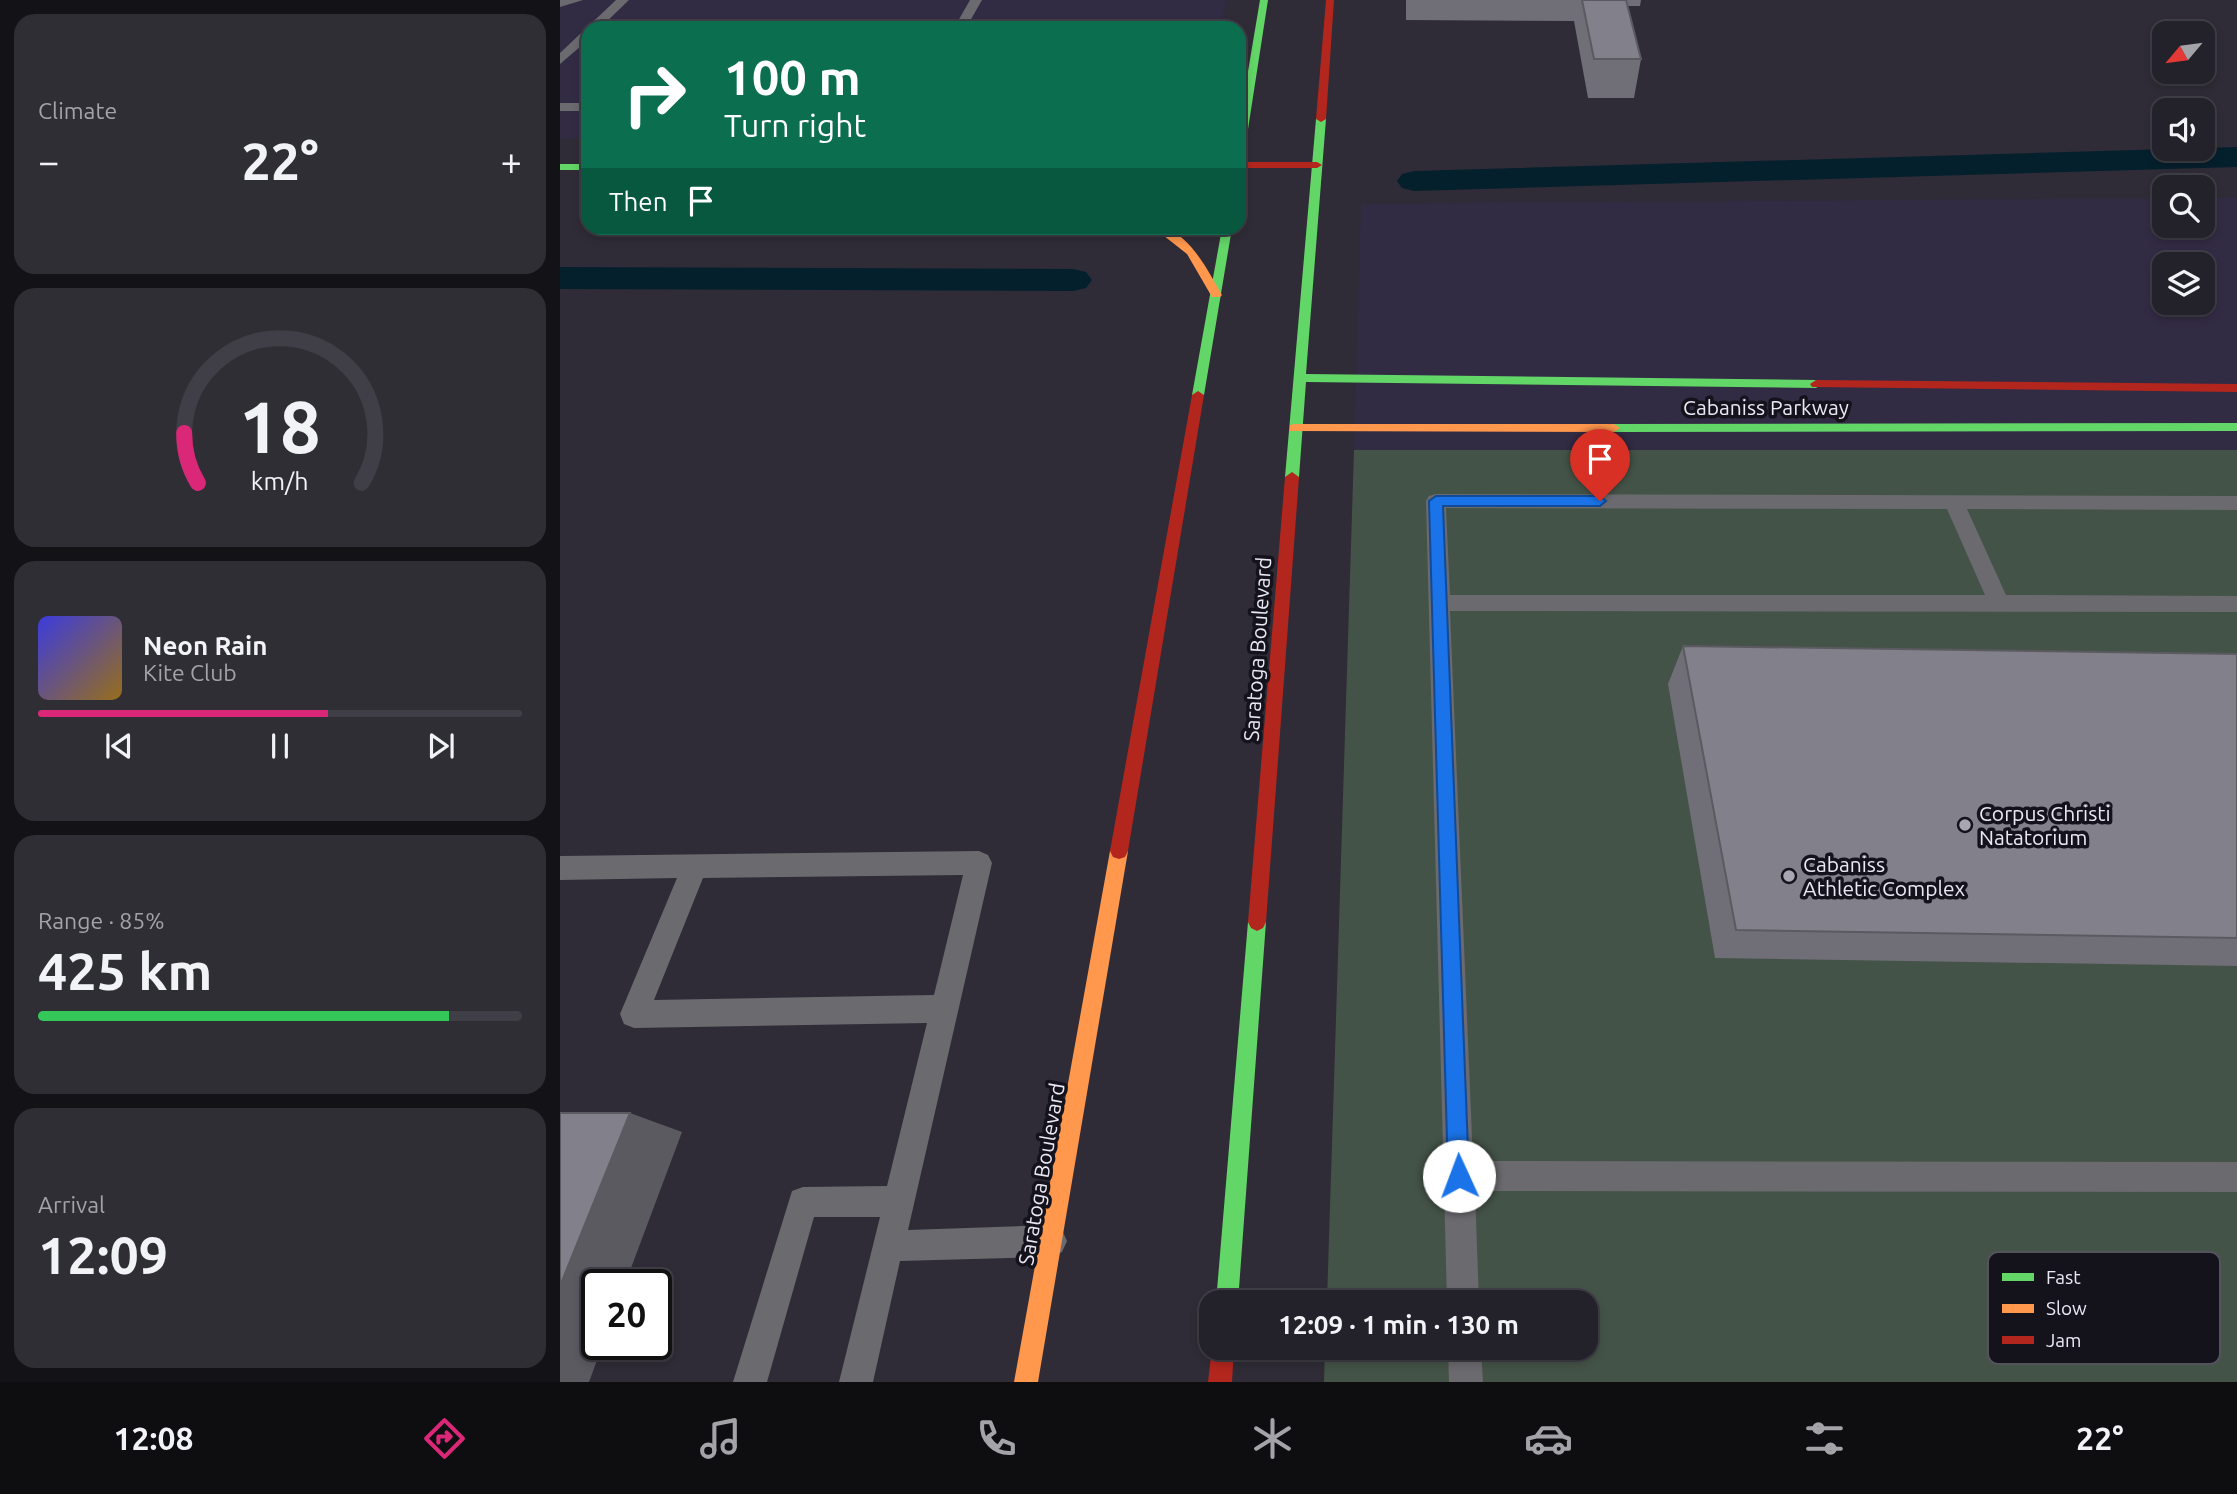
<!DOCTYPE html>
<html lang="en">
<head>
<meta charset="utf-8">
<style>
  :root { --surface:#232129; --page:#2f2e35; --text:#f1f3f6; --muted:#a3a3a8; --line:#403e46; --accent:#db2777 }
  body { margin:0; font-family:Ubuntu,sans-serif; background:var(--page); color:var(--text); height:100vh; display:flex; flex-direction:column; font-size:26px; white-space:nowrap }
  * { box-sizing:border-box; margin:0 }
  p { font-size:23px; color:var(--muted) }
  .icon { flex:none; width:38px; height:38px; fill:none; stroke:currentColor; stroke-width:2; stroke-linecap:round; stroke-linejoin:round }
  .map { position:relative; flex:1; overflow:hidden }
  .panel { display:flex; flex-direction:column; gap:14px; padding:14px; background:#131217; width:560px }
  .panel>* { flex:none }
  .guide { position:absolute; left:21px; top:21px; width:665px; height:214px; border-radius:21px; box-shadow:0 4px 10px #0003,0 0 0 2px var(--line); background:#0b6e4f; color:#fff; overflow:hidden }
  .needle { width:46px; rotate:241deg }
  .fabs { position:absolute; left:1592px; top:21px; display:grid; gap:14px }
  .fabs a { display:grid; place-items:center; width:63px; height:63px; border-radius:14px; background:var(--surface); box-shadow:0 4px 10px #0003,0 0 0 2px var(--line); font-size:35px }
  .speed { position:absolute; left:21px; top:1269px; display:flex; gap:14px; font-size:35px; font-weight:700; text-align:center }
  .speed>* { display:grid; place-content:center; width:91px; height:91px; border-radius:50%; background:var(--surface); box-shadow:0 4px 10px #0003,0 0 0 2px var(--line); line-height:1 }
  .speed .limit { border:4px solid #111; border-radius:10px; background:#fff; color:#111 }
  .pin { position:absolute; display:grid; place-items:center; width:60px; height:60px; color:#fff; margin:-72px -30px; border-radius:50% 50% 50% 0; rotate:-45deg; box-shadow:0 0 7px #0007 }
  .pin .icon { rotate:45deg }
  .me { position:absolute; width:77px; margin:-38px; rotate:358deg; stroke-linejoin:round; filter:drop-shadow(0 0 5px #0008) }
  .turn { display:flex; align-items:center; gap:24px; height:147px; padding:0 28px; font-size:32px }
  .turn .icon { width:91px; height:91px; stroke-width:2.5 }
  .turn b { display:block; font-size:49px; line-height:60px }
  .then { display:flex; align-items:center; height:66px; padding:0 28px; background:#0003; gap:14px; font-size:26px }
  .big { font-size:52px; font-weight:600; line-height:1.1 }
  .panel .widget { flex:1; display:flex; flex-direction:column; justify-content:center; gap:10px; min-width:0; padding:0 24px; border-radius:21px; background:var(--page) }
  .panel .dial { align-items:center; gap:0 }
  .dial svg { height:182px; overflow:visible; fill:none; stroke:var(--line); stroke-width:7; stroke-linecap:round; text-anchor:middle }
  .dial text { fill:var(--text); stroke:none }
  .song { display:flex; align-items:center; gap:21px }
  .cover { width:84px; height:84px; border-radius:10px; background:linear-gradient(135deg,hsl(240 70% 55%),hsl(40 70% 35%)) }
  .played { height:7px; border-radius:4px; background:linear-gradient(90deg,var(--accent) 60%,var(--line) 60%) }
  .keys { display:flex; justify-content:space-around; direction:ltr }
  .heat { display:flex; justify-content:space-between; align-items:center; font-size:38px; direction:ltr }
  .charge { height:10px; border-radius:5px; background:linear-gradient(90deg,#34c759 85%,var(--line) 0) }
  .trip { position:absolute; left:639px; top:1290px; width:399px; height:70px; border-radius:21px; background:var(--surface); box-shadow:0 4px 10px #0003,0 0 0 2px var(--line); font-weight:600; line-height:70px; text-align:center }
  .tabs { display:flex; height:112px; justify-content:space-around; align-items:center; background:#0e0d10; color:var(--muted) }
  .tabs .icon { width:49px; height:49px }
  .tabs .current { color:var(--accent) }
  .tabs b { font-size:32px; color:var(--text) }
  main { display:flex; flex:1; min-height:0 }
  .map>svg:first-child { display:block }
  .built { fill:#322b44; fill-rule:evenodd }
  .green { fill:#445347 }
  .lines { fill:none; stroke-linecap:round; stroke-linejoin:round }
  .canal { fill:#05202d; fill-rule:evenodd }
  .lane { fill:#6a6a6f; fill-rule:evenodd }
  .fast { fill:#63d668; fill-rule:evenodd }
  .slow { fill:#ff974d; fill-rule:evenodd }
  .jam { fill:#b3261e; fill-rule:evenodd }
  .wall { fill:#706e77 }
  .shaded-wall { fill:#5b5a61 }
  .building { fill:#82808a; stroke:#5b5a61; stroke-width:2 }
  .route { fill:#1a73e8; stroke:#114b97; stroke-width:2 }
  .poi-dot { fill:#a9a6b3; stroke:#14121b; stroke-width:2.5 }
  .labels { text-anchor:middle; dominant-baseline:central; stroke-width:7; stroke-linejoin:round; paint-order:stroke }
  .street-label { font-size:21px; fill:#ebe8f6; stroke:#14121b }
  .poi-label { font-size:21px; fill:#ebe8f6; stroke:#14121b; text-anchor:start }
  .key { fill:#14121b; stroke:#54525d; stroke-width:2 }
  .key-label { font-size:19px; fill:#ebe8f6 }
</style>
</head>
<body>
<main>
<section class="panel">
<div class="widget"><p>Climate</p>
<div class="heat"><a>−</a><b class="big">22°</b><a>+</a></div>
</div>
<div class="widget dial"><svg viewBox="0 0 100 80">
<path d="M14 69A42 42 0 1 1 86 69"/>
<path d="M14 69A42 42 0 0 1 8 47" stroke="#db2777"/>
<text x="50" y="56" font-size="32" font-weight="700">18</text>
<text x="50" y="72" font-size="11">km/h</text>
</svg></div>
<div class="widget">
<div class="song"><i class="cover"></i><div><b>Neon Rain</b><p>Kite Club</p></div></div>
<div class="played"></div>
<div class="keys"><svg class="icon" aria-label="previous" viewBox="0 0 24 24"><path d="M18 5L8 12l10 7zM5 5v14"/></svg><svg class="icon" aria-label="pause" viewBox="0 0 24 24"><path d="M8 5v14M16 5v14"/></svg><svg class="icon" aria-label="next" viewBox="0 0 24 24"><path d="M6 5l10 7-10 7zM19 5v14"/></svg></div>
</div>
<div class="widget"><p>Range · 85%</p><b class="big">425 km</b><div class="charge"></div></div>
<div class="widget"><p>Arrival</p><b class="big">12:09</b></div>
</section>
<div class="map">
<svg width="1677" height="1382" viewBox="0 0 1677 1382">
  <rect width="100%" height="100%" fill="#2f2c37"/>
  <path class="built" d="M0,0H666L660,28H28V138H0Z
    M1605,198V226H1643V198H1677V450H794L801,204ZM1605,264H1643V303H1605Z"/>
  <path class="green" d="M794,450H1677V1382H764L765,1348H1026V1302H767Z"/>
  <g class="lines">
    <path class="canal" d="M1677,147V167L854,191L842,188L837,181L842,174L854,171Z
      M0,267L513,269L526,272L532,280L526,288L513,291L0,289Z"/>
    <path class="lane" d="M0,0H23L0,7Z
      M56,0H69L40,28H28V40L0,64V53Z
      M410,0H422L406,28H394Z
      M0,103H28V111H0Z
      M876,494L1677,496V510L1407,509L1446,595L1677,596V612L890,611L913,1161L1677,1162V1192L915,1191L919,1302H887L866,501L869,496ZM886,508L1387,509L1425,595H890Z
      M419,851L428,855L432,863L348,1230L491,1225L502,1230L507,1241L502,1252L491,1257L340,1261L313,1382H279L320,1217H254L207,1382H173L232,1191L243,1187L327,1186L367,1023L74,1028L64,1024L60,1014L117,878L0,880V856ZM403,875L374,995L94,1000L143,878Z
      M888,1348H921L923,1382H889Z"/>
    <path class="fast" d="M700,0H708L684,155L679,158V125Z
      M761,116L766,119L746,374L1256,380L1262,384L1256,388L746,382L739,477L737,480H727L725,477L756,119Z
      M0,164H28V170H0Z
      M662,228H672L644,395L638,399L632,395Z
      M1677,423V431L1054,432L1048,428L1054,424Z
      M697,913L703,916L706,922L678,1302H656L688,922L691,916Z"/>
    <path class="slow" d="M594,228C626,225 648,271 662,295L660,297H652L627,254Z
      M735,424H1054L1060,428L1054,432L730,431V425Z
      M559,843L565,845L568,851L478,1382H454L550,851L553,845Z"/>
    <path class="jam" d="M766,0H774L766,119L761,122L756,119Z
      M679,162H757L762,165L757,168H679Z
      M1256,380L1677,384V392L1252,387L1250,384Z
      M638,391L644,395L568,851L565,857L559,859L553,857L550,851L632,395Z
      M732,472L739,477L706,922L703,928L697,931L691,928L688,922L725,477Z
      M652,1348H674L672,1382H648Z"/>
  </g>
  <path class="wall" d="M846,0H1081L1080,6H1067L1081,59L1074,98H1028L1014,21L846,20Z
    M1123,646L1677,654V966L1155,958L1108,684Z"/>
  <path class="shaded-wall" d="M70,1113L122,1132L65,1284H37V1344H43L29,1382H0V1286Z"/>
  <path class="building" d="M1022,0H1066L1081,59H1034Z
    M1123,646L1677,654V938L1176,930Z
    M0,1113H70L0,1286Z"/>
  <path class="route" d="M876,496H1040L1046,501L1040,506H883L909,1176L906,1183L899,1186L891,1183L888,1176L869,501Z"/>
  <g class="poi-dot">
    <circle cx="1405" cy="825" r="7"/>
    <circle cx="1229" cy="876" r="7"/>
  </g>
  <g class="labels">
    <g class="street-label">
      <text x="1206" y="407">Cabaniss Parkway</text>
      <text transform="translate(697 649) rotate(-86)">Saratoga Boulevard</text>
      <text transform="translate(481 1174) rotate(-80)">Saratoga Boulevard</text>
    </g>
    <g class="poi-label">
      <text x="1419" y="813">Corpus Christi<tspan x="1419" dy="24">Natatorium</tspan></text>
      <text x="1243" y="864">Cabaniss<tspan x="1243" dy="24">Athletic Complex</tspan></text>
    </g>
  </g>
  <rect x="1428" y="1252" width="232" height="112" rx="10" class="key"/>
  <rect x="1442" y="1273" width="32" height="8" fill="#63d668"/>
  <rect x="1442" y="1304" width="32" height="9" fill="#ff974d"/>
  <rect x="1442" y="1336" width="32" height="8" fill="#b3261e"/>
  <g class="key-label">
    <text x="1486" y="1284">Fast</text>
    <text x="1486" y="1315">Slow</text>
    <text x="1486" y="1347">Jam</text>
  </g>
</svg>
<div class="fabs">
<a><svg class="needle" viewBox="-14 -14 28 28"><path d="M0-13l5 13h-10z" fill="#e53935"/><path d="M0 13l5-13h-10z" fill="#a3a3a8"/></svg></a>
<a><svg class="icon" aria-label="sound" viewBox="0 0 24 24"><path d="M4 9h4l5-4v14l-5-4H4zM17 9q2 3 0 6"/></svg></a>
<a><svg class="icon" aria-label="search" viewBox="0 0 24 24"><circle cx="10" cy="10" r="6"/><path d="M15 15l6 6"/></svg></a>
<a><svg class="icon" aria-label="layers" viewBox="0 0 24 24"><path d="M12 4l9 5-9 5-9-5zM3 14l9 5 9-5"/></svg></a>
</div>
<div class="speed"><div class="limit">20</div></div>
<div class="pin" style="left:1040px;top:501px;background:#d93025"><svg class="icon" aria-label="arrive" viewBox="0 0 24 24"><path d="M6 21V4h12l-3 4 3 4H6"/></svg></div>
<svg class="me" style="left:899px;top:1176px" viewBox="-20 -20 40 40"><circle r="19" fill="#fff"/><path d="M0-13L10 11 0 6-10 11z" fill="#1a73e8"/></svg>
<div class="trip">12:09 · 1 min · 130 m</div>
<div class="guide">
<div class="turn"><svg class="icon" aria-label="right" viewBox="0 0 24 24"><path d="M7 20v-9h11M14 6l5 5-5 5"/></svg><div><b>100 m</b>Turn right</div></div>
<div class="then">Then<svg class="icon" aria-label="arrive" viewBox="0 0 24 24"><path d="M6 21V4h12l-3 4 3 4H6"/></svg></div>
</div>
</div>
</main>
<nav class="tabs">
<b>12:08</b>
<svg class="icon current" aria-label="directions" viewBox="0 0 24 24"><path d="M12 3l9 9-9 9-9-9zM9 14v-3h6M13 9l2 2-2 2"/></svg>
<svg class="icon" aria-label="music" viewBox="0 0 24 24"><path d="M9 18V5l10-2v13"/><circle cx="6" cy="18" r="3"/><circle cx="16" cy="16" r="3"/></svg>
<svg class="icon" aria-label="phone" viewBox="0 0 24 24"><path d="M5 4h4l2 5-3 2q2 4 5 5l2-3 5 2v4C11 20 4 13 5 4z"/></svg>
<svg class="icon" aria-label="climate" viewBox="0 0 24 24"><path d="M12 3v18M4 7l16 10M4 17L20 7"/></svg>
<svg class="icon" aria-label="car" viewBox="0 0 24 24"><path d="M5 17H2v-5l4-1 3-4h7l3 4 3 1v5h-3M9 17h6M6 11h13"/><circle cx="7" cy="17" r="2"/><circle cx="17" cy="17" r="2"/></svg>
<svg class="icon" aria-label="filters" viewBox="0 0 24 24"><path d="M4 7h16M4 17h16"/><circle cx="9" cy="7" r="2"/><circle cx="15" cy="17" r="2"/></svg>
<b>22°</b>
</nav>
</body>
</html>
